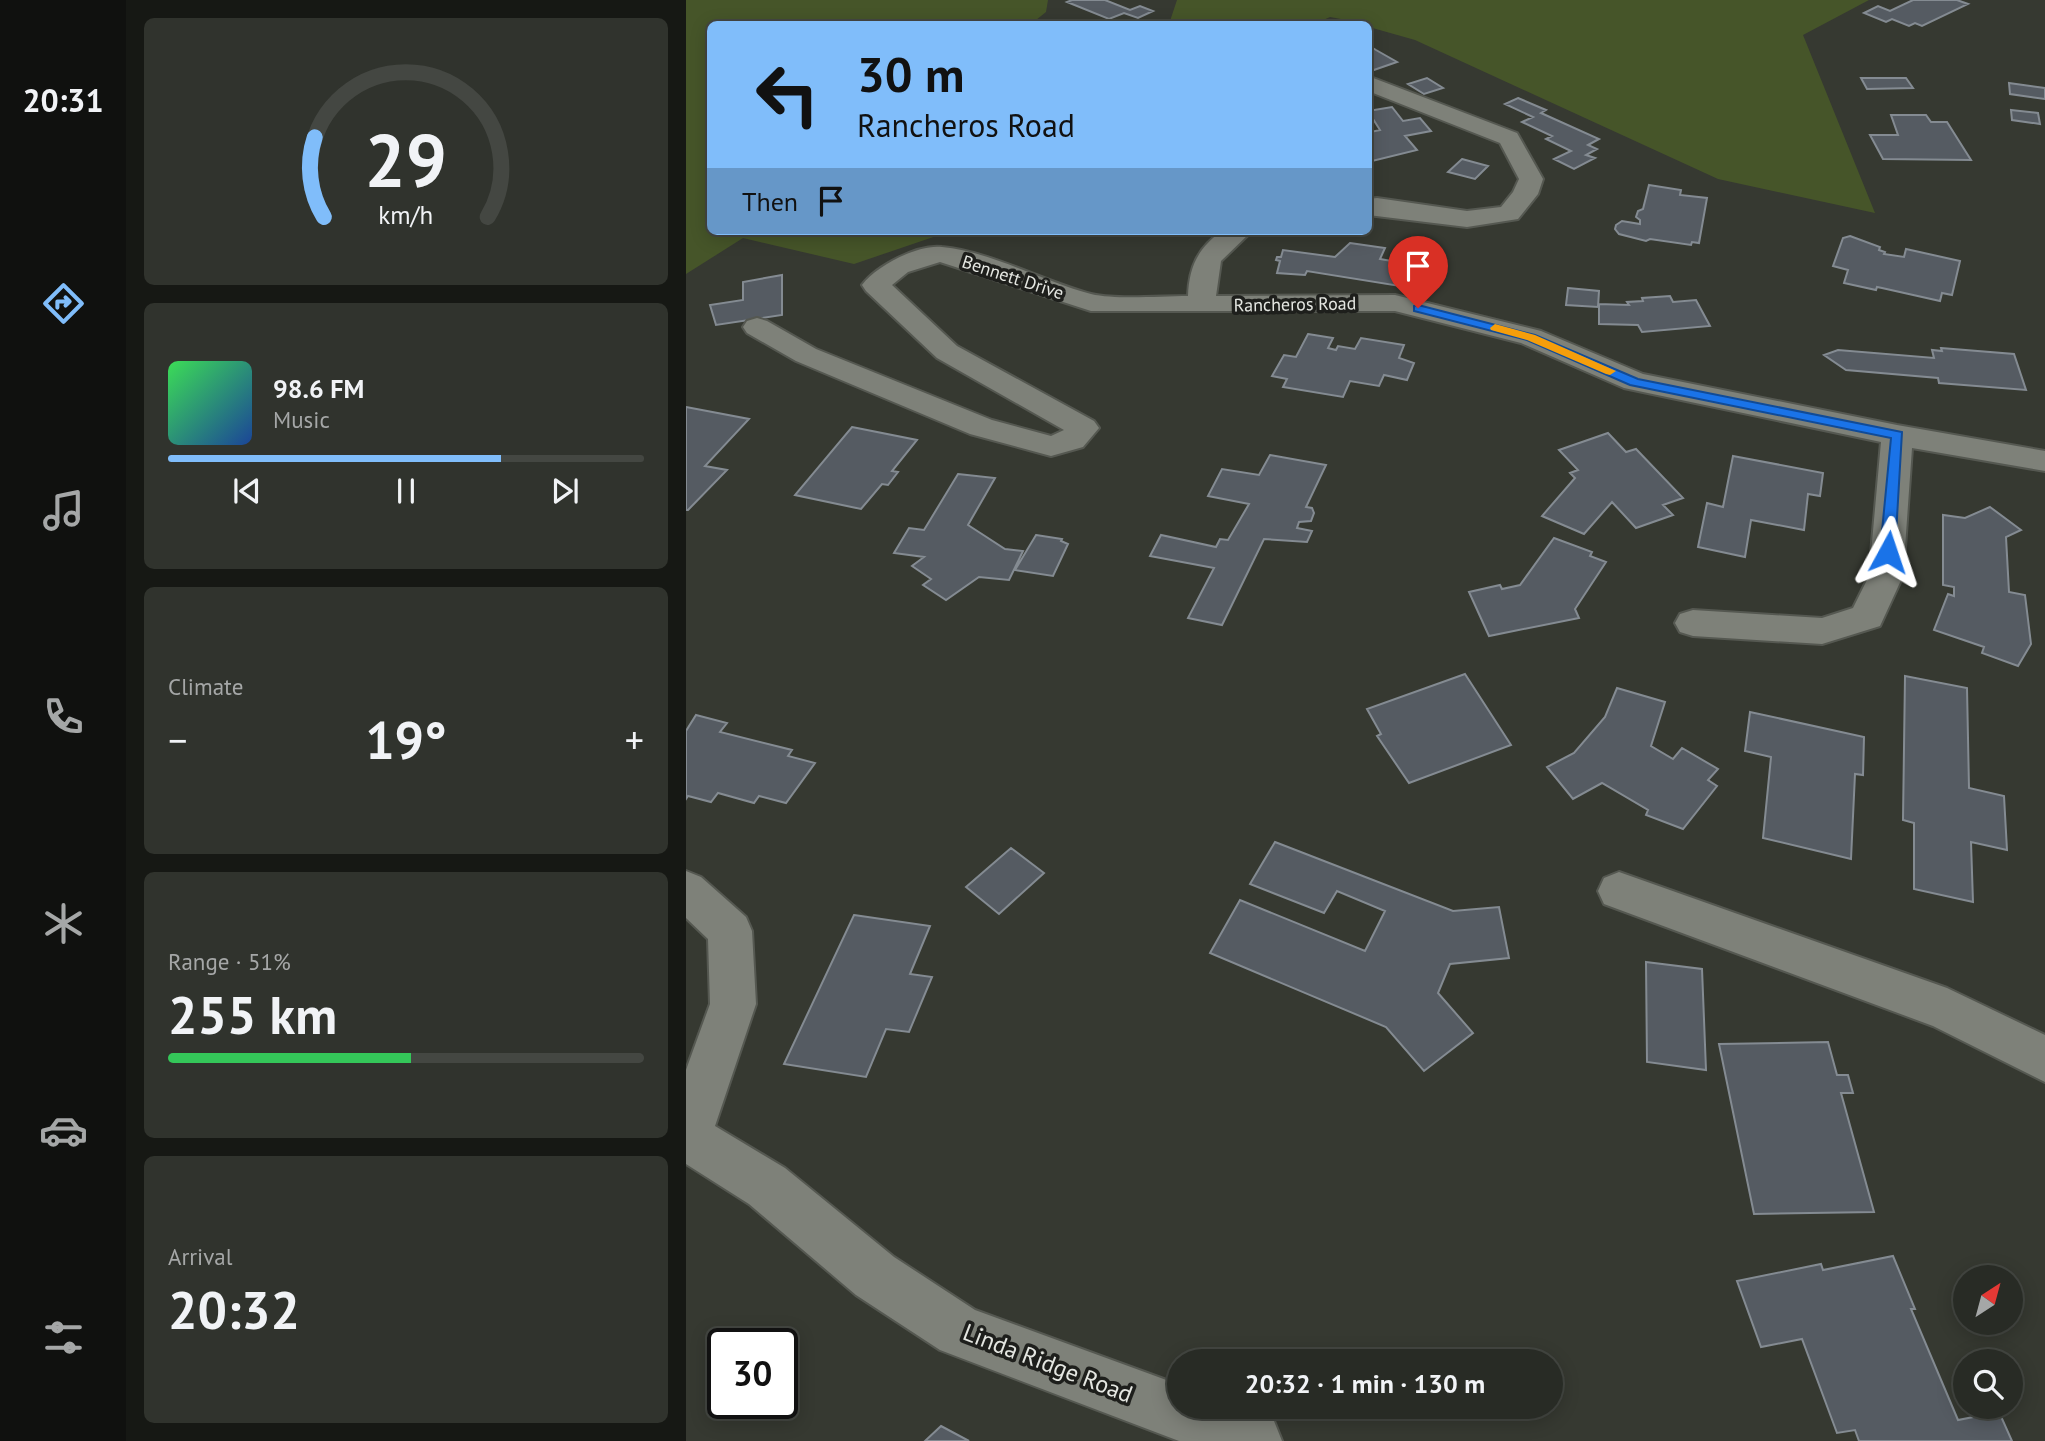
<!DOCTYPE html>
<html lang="en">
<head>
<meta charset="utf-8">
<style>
  :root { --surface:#282b25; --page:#30332d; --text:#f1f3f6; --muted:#a5a7a7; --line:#444742; --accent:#80bdfa }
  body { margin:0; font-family:"PT Sans",sans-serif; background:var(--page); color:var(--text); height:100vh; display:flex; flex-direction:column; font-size:26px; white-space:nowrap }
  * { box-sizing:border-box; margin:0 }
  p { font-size:23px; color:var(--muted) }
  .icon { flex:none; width:38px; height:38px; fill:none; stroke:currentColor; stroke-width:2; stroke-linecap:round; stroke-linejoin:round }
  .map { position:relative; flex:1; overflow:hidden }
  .panel { display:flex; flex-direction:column; gap:18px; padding:18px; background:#161814; width:560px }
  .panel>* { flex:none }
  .guide { position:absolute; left:21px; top:21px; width:665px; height:214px; border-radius:10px; box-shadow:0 4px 18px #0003,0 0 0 2px var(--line); background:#80bdfa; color:#111; overflow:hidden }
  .needle { width:46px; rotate:36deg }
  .fabs { position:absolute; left:1267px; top:1265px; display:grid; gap:14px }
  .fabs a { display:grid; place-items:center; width:70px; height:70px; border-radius:50%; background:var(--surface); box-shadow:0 4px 18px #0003,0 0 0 2px var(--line); font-size:35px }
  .speed { position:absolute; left:21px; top:1328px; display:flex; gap:14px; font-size:35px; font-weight:700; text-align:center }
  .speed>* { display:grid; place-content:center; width:91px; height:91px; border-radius:50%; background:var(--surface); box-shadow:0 4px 18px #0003,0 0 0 2px var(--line); line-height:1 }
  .speed .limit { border:4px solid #111; border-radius:10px; background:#fff; color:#111 }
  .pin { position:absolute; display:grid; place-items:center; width:60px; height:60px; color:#fff; margin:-72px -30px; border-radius:50% 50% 50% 0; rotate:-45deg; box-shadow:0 0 7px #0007 }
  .pin .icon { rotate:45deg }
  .me { position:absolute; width:77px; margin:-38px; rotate:5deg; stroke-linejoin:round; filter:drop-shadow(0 0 5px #0008) }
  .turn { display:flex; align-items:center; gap:24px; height:147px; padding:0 35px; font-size:32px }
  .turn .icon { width:91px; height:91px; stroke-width:2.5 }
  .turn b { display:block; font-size:49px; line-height:60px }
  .then { display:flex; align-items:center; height:66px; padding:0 35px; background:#0003; gap:14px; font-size:26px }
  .big { font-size:52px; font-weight:800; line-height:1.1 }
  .panel .card { flex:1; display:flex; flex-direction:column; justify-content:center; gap:10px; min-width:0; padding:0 24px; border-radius:10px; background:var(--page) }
  .panel .dial { align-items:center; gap:0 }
  .dial svg { height:182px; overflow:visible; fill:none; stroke:var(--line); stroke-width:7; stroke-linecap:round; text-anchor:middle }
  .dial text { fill:var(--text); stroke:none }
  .song { display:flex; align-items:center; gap:21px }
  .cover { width:84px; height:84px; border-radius:10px; background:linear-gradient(135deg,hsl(130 70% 55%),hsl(220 70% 35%)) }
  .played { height:7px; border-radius:4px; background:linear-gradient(90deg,var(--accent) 70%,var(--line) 70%) }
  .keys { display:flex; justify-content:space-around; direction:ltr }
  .heat { display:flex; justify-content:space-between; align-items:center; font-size:38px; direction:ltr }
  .charge { height:10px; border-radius:5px; background:linear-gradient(90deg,#34c759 51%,var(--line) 0) }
  .trip { position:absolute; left:481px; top:1349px; width:396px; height:70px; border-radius:35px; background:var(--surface); box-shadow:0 4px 18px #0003,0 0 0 2px var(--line); font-weight:800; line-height:70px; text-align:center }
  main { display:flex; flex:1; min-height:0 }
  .menu { display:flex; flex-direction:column; width:126px; justify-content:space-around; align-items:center; background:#10110f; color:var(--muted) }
  .menu .icon { width:49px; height:49px }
  .menu .selected { color:var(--accent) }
  .menu b { font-size:32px; color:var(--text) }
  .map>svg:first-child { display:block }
  .green { fill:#465529 }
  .building { fill:#555b62; stroke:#848b92; stroke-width:2 }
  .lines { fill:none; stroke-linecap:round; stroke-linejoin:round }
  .minor-casing { stroke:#555851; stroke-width:4 }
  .minor { fill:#7e8179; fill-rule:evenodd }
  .route { fill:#1a73e8; stroke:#114b97; stroke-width:2 }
  .slow { fill:#f59e0b }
  .labels { text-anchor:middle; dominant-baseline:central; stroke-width:7; stroke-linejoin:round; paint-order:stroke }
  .far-street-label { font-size:18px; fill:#e5e7e2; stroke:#1e1f1c }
  .near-street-label { font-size:24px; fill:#e5e7e2; stroke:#1e1f1c }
</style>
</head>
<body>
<main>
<nav class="menu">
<b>20:31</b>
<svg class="icon selected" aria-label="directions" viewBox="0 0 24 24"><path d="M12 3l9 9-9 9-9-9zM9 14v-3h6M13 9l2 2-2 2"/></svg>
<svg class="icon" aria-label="music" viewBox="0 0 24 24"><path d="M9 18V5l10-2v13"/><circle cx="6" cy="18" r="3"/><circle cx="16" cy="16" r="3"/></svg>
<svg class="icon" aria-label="phone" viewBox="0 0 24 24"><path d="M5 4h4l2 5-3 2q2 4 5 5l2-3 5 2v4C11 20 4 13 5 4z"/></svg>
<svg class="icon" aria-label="climate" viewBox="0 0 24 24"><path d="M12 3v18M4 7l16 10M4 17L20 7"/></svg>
<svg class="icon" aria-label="car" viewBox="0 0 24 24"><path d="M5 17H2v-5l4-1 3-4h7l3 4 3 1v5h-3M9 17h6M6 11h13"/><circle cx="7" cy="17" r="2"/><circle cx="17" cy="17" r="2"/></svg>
<svg class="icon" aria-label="filters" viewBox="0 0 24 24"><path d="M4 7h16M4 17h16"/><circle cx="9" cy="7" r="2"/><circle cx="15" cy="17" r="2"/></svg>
</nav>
<section class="panel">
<div class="card dial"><svg viewBox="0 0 100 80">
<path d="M14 69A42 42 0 1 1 86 69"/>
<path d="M14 69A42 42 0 0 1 10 34" stroke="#80bdfa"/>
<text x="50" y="56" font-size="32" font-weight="700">29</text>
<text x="50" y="72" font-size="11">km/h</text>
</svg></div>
<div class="card">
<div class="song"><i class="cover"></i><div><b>98.6 FM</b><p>Music</p></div></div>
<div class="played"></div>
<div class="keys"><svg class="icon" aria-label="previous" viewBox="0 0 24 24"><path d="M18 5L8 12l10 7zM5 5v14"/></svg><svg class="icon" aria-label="pause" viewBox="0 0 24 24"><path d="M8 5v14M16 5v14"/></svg><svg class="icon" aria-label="next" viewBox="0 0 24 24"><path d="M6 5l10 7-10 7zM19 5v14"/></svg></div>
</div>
<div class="card"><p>Climate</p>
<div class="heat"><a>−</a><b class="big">19°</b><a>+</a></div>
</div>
<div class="card"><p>Range · 51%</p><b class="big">255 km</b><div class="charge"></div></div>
<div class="card"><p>Arrival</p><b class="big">20:32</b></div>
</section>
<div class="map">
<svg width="1359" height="1441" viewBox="0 0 1359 1441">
  <rect width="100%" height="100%" fill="#363931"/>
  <path class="green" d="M0,0H362L360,12L345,24H24V231H265L168,264L57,238L0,274Z
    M491,0H1183L1117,35L1189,213L1032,179L729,40L683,27L682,24L644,17L628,24H483Z"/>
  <path class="building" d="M386,0H419L444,10L454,6L467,11L452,18L438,13L423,19L381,2Z
    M1227,0H1271L1282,4L1236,26L1229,23L1223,26L1206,19L1200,22L1178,13L1192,6L1204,11Z
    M682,45L690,50L711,62L682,72Z
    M741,78L757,88L738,94L722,84Z
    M1175,78H1220L1227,88L1181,89Z
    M1323,83L1359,88V99L1324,94Z
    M832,98L860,110L855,113L913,139L902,145L911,149L900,155L909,158L888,169L868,159L885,151L860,139L866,136L836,122L847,117L819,104Z
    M706,107L717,121L734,118L745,131L719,136L731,150L682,162V129L685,132L694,130L682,111Z
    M1325,110L1352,113L1354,124L1326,120Z
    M1205,115H1240L1245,122H1261L1285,160L1197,159L1184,135H1212Z
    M776,159L802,166L789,179L762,172Z
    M963,185L995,190L994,195L1021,198L1013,243L1006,242L1005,245L964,239L960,241L933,234L929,229L930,225L936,221L954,224V220L950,217L952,211L957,209Z
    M1164,236L1194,247L1193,250L1199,252L1198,254L1218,257L1220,249L1274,261L1266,295L1256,293L1254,301L1196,288L1191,287L1190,290L1158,283L1162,270L1147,266L1157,238Z
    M664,243L699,248L694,259L729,265L724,276L731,277L726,288L621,271L619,275L591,273L594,261L590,260L591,257H595L597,250L649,257Z
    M96,275V315L30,325L24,305L57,300V282Z
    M882,288L913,291L912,307L880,305Z
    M984,296L987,302L1010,300L1024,326L956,332L952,325L913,324V304L943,305L941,302L957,301L956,298Z
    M622,334L647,338L642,348L650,350L652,346L669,349L675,338L718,345L713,358L728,363L721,380L698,375L693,386L664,381L657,397L597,387L601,379L586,376L598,355L610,357Z
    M1255,348L1328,354L1340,390L1253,383L1252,378L1160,370L1138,355L1152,350L1248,358L1246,350L1256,351Z
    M0,407L63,419L19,466L41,470L2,510H0Z
    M166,427L231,440L206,471L212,472L202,485L196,484L175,509L109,495Z
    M922,433L940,452L950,449L997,498L977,505L987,515L950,528L926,502L898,534L856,516L889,478L884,473L892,470L873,450Z
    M584,455L640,465L620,507L626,508L628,513L625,521L613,522L611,528L626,531L621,542L578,539L536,625L502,618L528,568L464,556L475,535L530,547L534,539L542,540L563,504L522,496L536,469L573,475Z
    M1047,456L1137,473L1134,496L1122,494L1118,530L1065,520L1059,557L1012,547L1021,503L1037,507Z
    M272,474L309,478L282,525L319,549L337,551L323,580L293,577L260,600L237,585L245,579L226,566L238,557L208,553L223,528L238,530Z
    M1304,507L1335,530L1320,537L1323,592L1339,595L1345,644L1332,666L1296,653L1298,647L1248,630L1262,594L1268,596V587L1257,585V515L1279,518Z
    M350,535L376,539L375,541L382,544L367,576L329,570Z
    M868,538L906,552L904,556L920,562L889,609L893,618L803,636L783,592L814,585L816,589L834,585Z
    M779,674L825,745L723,783L691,736L695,734L681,709Z
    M1219,676L1281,688L1283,788L1318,796L1321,850L1285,842L1287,902L1228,889V823L1217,820Z
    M931,688L979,702L965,746L987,759L996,748L1032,769L1022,780L1031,786L997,829L960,815L962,810L916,783L887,799L861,767L888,753L919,717Z
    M1064,712L1178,737L1177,775L1169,774L1165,859L1077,838L1085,757L1059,751Z
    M10,715L41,723L34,732L106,750L102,756L129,763L100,803L73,796L68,803L32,793L25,802L2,796L0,799V731Z
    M589,842L767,911L813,907L823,958L764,964L752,993L787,1033L738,1071L700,1027L524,953L554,900L679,951L699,911L651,891L638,913L564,884Z
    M325,848L358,873L313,914L280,887Z
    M168,915L244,926L224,974L246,977L223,1032L200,1029L180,1077L98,1064Z
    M960,962L1016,969L1020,1070L961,1062Z
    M1142,1042L1151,1075H1162L1167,1093H1155L1188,1212L1068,1214L1033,1044Z
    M1207,1256L1229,1309H1225L1272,1420L1313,1412L1326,1441H1173L1169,1430L1151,1433L1116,1339L1075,1347L1051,1281L1135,1264L1137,1270Z
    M255,1426L283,1441H239Z"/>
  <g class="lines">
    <g class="minor-casing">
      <path id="minor" d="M682,76L831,133L857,179L852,194L832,219L781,227L682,215V199L691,198L781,211L815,207L827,192L833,179L814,143L682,91Z
        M536,231H566L535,261L530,296L709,295L855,331L957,374L1211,425L1359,451V471L1226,448L1217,576L1194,626L1136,644L1007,636L994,632L989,623L994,614L1007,610L1136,618L1167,608L1183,576L1195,442L938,388L835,343L709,311H405L254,262L222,272L206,285L271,346L408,421L413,428L397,447L365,456L354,453L284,434L110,361L61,333L57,327L61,321L71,318L81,321L130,349L306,420L365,436L378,430L251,358L180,291L176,285C190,266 232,244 256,247C303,251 359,282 405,294C430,300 475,296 502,296C503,267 512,248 536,231Z
        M0,871L15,877L60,917L66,931L70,1004L29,1126L99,1168L208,1257L289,1310L494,1385V1407H553L588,1421L596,1441H493L254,1350L170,1295L63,1204L0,1164V1070L24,1004L22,939L0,918Z
        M933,872L1261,988L1359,1035V1082L1247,1026L918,904L912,891L918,878Z"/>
    </g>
    <use href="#minor" class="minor"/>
  </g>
  <path class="route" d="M732,305L849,335L952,379L1216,432L1209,552L1202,557L1194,552L1205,438L944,385L841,340L728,311V306Z"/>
  <path class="slow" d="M809,324L849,335L930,371L924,375L920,374L841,340L805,330L804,328Z"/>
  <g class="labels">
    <g class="far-street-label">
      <text transform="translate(327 277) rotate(18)">Bennett Drive</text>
      <text transform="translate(609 304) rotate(-1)">Rancheros Road</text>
    </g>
    <g class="near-street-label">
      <text transform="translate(362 1363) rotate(21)">Linda Ridge Road</text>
    </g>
  </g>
</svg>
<div class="fabs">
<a><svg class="needle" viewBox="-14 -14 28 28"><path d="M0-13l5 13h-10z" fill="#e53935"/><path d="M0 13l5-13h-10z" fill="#a5a7a7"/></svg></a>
<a><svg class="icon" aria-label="search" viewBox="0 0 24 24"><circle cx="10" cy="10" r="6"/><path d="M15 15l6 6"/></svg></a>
</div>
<div class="speed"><div class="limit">30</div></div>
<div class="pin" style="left:732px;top:308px;background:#d93025"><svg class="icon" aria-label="arrive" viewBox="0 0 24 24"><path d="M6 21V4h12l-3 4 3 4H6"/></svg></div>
<svg class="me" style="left:1202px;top:552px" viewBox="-20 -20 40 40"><path d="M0-17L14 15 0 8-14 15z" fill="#1a73e8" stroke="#fff" stroke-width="4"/></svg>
<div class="trip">20:32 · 1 min · 130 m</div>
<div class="guide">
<div class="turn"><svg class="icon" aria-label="left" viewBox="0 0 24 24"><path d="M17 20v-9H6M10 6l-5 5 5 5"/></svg><div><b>30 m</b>Rancheros Road</div></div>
<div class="then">Then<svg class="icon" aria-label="arrive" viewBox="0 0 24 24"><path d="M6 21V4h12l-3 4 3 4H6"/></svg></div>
</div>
</div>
</main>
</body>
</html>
